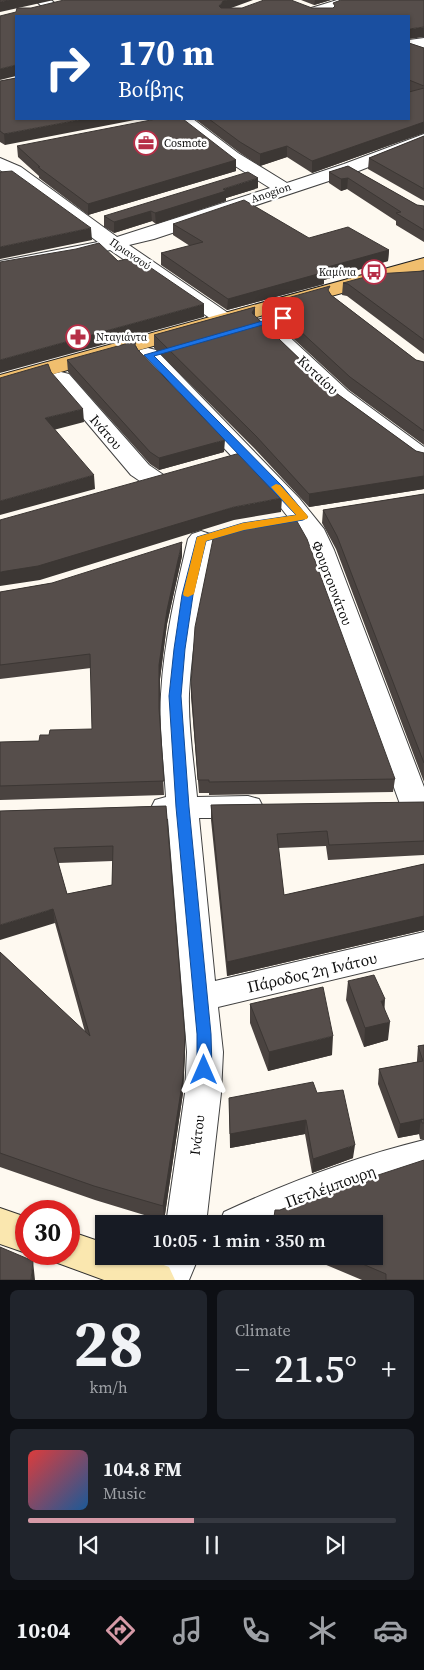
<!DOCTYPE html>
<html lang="en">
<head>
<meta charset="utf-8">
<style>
  :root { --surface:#171b24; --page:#20242c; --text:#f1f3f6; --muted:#9ea1a6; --line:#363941; --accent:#d69aa7 }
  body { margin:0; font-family:"Source Serif 4",serif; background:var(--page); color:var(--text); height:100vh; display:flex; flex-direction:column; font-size:19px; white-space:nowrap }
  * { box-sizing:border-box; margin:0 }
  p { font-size:16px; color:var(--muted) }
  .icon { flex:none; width:28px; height:28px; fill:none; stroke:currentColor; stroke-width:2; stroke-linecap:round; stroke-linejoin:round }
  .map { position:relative; height:1280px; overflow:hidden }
  .panel { display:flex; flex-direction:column; gap:10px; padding:10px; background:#0d0f14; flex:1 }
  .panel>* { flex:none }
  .top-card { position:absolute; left:15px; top:15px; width:395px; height:105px; border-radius:0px; box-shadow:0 1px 4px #0004; background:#1a4fa0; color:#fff; overflow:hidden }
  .speed { position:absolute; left:15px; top:1200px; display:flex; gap:10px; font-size:25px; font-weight:700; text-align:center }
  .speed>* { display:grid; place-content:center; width:65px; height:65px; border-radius:50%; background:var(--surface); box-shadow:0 1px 4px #0004; line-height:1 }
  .speed .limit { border:8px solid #d22; background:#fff; color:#111 }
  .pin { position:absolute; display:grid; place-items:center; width:42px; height:42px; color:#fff; margin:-21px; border-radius:10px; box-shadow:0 2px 8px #0006 }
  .me { position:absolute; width:55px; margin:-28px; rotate:0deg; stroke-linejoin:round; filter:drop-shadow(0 0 4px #0008) }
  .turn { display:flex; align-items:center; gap:18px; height:105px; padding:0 20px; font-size:22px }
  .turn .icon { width:65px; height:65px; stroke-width:2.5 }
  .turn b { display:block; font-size:35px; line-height:42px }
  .big { font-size:38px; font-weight:600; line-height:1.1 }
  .panel .widget { flex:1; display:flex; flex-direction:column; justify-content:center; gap:8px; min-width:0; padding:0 18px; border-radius:8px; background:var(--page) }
  .panel .dial { align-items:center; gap:0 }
  .dial b { font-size:65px; line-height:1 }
  .song { display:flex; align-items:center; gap:15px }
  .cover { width:60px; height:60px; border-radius:8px; background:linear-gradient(135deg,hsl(0 70% 55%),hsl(210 70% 35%)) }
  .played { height:5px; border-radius:2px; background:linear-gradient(90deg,var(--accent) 45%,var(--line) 45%) }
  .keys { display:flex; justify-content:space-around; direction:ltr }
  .heat { display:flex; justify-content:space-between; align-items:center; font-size:28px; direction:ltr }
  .panel .tiles { flex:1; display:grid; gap:10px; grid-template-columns:1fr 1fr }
  .widget:last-child { grid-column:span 2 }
  .trip { position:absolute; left:95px; top:1215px; width:288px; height:50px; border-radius:0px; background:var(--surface); box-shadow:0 1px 4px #0004; font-weight:600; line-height:50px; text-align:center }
  .tab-bar { display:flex; height:80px; justify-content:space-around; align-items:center; background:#090b0e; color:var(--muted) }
  .tab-bar .icon { width:35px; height:35px }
  .tab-bar .on { color:var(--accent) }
  .tab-bar b { font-size:22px; color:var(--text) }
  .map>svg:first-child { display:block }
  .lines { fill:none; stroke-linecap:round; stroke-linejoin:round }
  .street-casing { stroke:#414141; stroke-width:2 }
  .secondary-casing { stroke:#303030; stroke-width:2 }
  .primary-casing { stroke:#1f1f1f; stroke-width:2 }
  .street { fill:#fff; fill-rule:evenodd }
  .secondary { fill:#fae7af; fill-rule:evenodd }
  .primary { fill:#f0be6e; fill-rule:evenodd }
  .wall { fill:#4a4340; fill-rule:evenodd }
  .shaded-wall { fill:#3c3734 }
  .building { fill:#564e4b; stroke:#3c3734; fill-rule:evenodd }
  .route { fill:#1a73e8; stroke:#114b97 }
  .slow { fill:#f59e0b }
  .labels { text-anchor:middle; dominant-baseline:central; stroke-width:5; stroke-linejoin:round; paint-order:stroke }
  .far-poi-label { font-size:11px; fill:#0e0e0e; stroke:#fff; text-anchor:start }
  .far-street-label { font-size:11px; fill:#0e0e0e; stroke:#fff }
  .street-label { font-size:14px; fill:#0e0e0e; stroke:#fff }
  .near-street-label { font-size:16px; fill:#0e0e0e; stroke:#fff }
</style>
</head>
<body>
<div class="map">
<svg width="424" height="1280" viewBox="0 0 424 1280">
  <rect width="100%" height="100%" fill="#fef9f0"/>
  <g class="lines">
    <g class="street-casing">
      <path id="street" d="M35,0H51L69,16H52Z
        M337,0H359L357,3L314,16L308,15L306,12L308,9Z
        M424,38V48L409,50V40Z
        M175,119H193L238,153L287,183L344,164L424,134V145L356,172L154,239L129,245L231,315L235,319L231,323L224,325L217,323L110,250L76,259L0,273V261L98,242L0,170V158L21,167L117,237L270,188L213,152Z
        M264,318L271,320L348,391L424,447V465L416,463L332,401L257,328L253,324L257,320Z
        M148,348L156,350L299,498L324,529L334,550L424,787V812L415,815L404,812L400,804L308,550L299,531L281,508L140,360L137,355L140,350Z
        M61,372L69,374L149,465L165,476L168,481L165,486C150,490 143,483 131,475L50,379L53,374Z
        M201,531L210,534L214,539C202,590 192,641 189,694C188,727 194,764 197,797L248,796L259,799L263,807L259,815L248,818H199L215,981L424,932V958L218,1007L223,1052L221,1093L206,1224H166L185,1093L187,1052L168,819L155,816L151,808L155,800L166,797C164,764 159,726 161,694C164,641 176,590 188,539L192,534Z
        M424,1140V1172L353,1194L279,1224H219L224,1212C289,1182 355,1157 424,1140Z
        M159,1256H199L189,1280H149Z"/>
    </g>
    <g class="secondary-casing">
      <path id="secondary" d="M0,1208L26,1217V1253L0,1244Z
        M69,1231L104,1243V1256H140L169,1267L175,1280H104L55,1262L51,1254H69Z"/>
    </g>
    <g class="primary-casing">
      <path id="primary" d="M424,258V270L0,389V375Z"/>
    </g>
    <use href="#street" class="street"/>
    <use href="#secondary" class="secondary"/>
    <use href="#primary" class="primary"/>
  </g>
  <path class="wall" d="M301,0H331L314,5Z
    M409,43L424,48V133L312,173L287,157L260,166L240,153L195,119H409L410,92L409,91Z
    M16,78L5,145L0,142V81Z
    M424,136V201L368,169L369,158Z
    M17,146L236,160V171L88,215L39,178V176L18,157Z
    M348,166L417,205L424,206V242L396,225V221L347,189L341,191L329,183V172Z
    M258,188L226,198V201L156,224L152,221L114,233L104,227V216Z
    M173,224L309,238L389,250L388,261L324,280V284L227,310L161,265V253L190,246L173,235Z
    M424,271V354L347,296L342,295L343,283Z
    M330,293L331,295L416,360L424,362V445L349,390L272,319L265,316L266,304Z
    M255,307V316L332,390L416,451L424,453V489L309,507L255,449L154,348V335Z
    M136,346L138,350L224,452L159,470L150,464L68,372L67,360Z
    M424,494V782L336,549L322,523L323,510Z
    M182,556L167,624L160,679V714L164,795L0,800V742L39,741L49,735L92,729L91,668L0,679V592L52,583Z
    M191,684L395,779L393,792L209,795V793H199L191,697Z
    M424,802V855L328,860L326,846L278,848L284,895L424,864V930L227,976L211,820V805Z
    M166,806L185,1037V1052L183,1093L164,1221L95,1200L0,1167V952L85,1032L55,923L0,811ZM113,861L112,885L67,894L58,863Z
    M348,981L384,1009L388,1040L364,1047L346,1000Z
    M250,1004L332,1055L268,1071L250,1023Z
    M424,1045V1140L420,1139L419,1134L398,1138L378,1084L379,1069L417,1062V1060L418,1046Z
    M317,1093L353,1158L312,1173L305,1134L230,1148L229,1098Z
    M363,1180L424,1280H362L305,1256H374L280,1210Z"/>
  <path class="shaded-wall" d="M9,0H54L0,12V2Z
    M227,0H253L223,11L219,6L223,1Z
    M315,0H331L314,5Z
    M424,27V37L409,39V29Z
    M16,65V76L0,80V69Z
    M84,119H140L5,145L4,134Z
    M424,122V133L312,173V161Z
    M287,146V157L260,166V154Z
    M236,160V171L88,215V204Z
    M258,178V188L226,198V201L156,224L155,213L223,189Z
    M348,178L347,189L341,191V179Z
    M151,211L152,221L114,233V222Z
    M91,228L92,240L0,259V247Z
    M389,250L388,261L324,280V284L227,310L228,299L324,268Z
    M204,304V317L0,373V360Z
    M255,307V319L252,313Z
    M83,409L84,422L46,432L45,418Z
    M225,440L224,452L159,470V458Z
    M94,475L95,489L0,515V501Z
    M424,476V489L309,507V494Z
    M282,498L281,512L234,520L40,580L0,586V572L234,507Z
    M182,542V556L167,624L160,679V722L159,665L167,610Z
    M53,909L55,923L0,940V925Z
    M424,916V930L227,976V962Z
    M385,999L384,1018L381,1001Z
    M390,1022L388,1040L364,1047L365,1028Z
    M333,1036L332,1055L268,1071L269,1052Z
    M185,1037V1052L183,1093L164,1221L163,1206Z
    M421,1119L419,1134L398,1138L400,1124L424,1119V1123Z
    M306,1120L305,1134L230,1148V1134Z
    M355,1145L353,1158L312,1173L313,1159Z
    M33,1261L35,1280H31Z"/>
  <path class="building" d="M0,0H9L0,2Z
    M64,0H227L223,1L219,6L221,8H242L264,0H291L312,8H333L335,6L333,3L341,0H424V27L409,29V16H16V65L0,69V16L16,12L17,8H31Z
    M409,43L424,48V86L409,80Z
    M16,78V119H84L4,134L0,131V81Z
    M424,88V122L312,161L287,146L260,154L240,142L209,119H409V92Z
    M156,119H183L236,160L88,204L38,167H40L17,146Z
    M424,136V189L369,158Z
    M348,166L417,205L424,206V230L396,213L401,212L348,178L341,179L329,172Z
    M12,171L91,228L0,247V172Z
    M248,172L258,178L223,189L226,191L155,213L151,211L114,222L104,216Z
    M244,200L309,238L348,227L389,250L324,268L325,272L228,299L161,253L203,242L173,224Z
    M99,243L118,261L135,257L204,304L0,360V262L76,249Z
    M424,271V340L348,284L343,283L376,274Z
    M330,286L328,290L331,295L416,360L424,362V431L350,377L273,306L266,304Z
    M255,307L252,313L332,390L416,451L424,453V476L309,494L256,436L154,335Z
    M136,341L135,345L138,350L225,440L159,458L150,452L67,360Z
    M48,364L51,372L83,409L45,418L94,475L0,501V378Z
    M240,453L282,498L234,507L38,566L0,572V520Z
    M424,494V763L337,536L323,510Z
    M294,516L307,539L395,779L209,782V780H198L191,684L195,627L214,534L248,524Z
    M182,542L167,610L159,665V708L164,781L0,786V742L39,741L40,735H49L50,730L92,729L90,654L0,665V592L52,583Z
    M424,802V841L329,845L327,831L277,834L284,895L424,864V916L227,962L211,805Z
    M166,806L185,1037L183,1078L163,1206L94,1186L0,1153V952L90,1036L53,909L0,925V811ZM113,846L112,885L67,894L54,848Z
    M374,975L385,999L381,1001L390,1022L365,1028L348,981Z
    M323,987L333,1036L269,1052L250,1004Z
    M424,1045V1119L400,1124L379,1069L423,1061L418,1046Z
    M313,1082L317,1093L343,1090L355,1145L313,1159L306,1120L230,1134L229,1098Z
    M421,1119L424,1120V1123H422Z
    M424,1160V1280H386V1274L344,1256H374V1224H273L275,1210H280L355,1180L362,1178L363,1180Z
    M0,1247L33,1261L31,1280H0Z"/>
  <path class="route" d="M280,316L287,318L154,356L282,486L308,517L303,520L244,530L206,541L193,595L185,649L181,696L189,807L211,1034L212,1070L210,1074L204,1076L199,1074L197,1070V1034L176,807L169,696L174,649L182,595L197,537L243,523L296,515L144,355Z"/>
  <path class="slow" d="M276,484L280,485L307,515L308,517L307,519L244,530L206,541L194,594L188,597L184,596L183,594L197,537L243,523L296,515L271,487Z"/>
  <defs>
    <g id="office-ring" transform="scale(1.25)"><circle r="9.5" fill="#fff" stroke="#b62e47" stroke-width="1.5"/><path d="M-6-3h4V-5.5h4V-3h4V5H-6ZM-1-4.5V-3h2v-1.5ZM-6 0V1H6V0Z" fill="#b62e47"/></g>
    <g id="bus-ring" transform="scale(1.25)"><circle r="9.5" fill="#fff" stroke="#b62e47" stroke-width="1.5"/><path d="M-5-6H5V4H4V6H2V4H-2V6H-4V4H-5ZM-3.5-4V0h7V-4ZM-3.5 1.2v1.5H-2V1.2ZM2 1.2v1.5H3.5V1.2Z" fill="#b62e47"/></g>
    <g id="pharmacy-ring" transform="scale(1.25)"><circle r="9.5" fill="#fff" stroke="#b62e47" stroke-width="1.5"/><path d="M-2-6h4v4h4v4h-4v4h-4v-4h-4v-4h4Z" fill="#b62e47"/></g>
  </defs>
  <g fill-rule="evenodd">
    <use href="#office-ring" x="146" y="143"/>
    <use href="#bus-ring" x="374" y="272"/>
    <use href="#pharmacy-ring" x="78" y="337"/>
  </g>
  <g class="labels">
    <g class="far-poi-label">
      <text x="164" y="143">Cosmote</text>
      <text x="356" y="272" text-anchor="end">Καμίνια</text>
      <text x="96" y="337">Νταγιάντα</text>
    </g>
    <g class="far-street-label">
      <text transform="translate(271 193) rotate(-19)">Anogion</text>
      <text transform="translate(130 254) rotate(34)">Πριανσού</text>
    </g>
    <g class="street-label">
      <text transform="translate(318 375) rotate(43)">Κυταίου</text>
      <text transform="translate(106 432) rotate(49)">Ινάτου</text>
      <text transform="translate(332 583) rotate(69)">Φουρτουνάτου</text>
      <text transform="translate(197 1135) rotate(-83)">Ινάτου</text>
    </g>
    <g class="near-street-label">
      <text transform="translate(312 972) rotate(-13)">Πάροδος 2η Ινάτου</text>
      <text transform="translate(330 1186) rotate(-20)">Πετλέμπουρη</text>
    </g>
  </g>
</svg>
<div class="speed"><div class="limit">30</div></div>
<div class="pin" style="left:283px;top:318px;background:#d93025"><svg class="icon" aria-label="arrive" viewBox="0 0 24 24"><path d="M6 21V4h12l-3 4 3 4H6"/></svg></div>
<svg class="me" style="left:204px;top:1070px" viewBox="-20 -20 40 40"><path d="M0-17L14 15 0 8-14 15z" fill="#1a73e8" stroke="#fff" stroke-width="4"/></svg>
<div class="trip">10:05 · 1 min · 350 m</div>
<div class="top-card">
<div class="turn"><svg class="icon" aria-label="right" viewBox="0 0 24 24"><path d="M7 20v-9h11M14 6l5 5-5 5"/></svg><div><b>170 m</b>Βοίβης</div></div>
</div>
</div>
<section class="panel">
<div class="tiles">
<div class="widget dial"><b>28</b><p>km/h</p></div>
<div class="widget"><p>Climate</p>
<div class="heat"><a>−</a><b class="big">21.5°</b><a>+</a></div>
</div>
<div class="widget">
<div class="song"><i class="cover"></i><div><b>104.8 FM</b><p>Music</p></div></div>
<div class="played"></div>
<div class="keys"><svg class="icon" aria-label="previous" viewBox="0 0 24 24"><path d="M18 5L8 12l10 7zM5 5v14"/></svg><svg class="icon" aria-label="pause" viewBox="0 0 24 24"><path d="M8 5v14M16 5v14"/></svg><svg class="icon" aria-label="next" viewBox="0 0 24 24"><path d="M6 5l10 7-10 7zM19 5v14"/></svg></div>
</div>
</div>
</section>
<nav class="tab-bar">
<b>10:04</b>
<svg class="icon on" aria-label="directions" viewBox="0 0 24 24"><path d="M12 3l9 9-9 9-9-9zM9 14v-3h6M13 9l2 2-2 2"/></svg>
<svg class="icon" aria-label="music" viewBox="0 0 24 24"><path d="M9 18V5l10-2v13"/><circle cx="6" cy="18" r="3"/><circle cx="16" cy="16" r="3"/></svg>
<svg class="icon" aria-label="phone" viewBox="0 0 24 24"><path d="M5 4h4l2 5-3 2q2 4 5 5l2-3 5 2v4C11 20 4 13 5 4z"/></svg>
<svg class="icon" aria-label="climate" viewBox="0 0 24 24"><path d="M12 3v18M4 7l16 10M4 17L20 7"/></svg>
<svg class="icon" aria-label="car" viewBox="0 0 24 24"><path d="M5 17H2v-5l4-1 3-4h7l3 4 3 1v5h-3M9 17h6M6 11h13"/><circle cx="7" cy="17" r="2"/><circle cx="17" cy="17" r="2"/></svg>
</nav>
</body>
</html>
